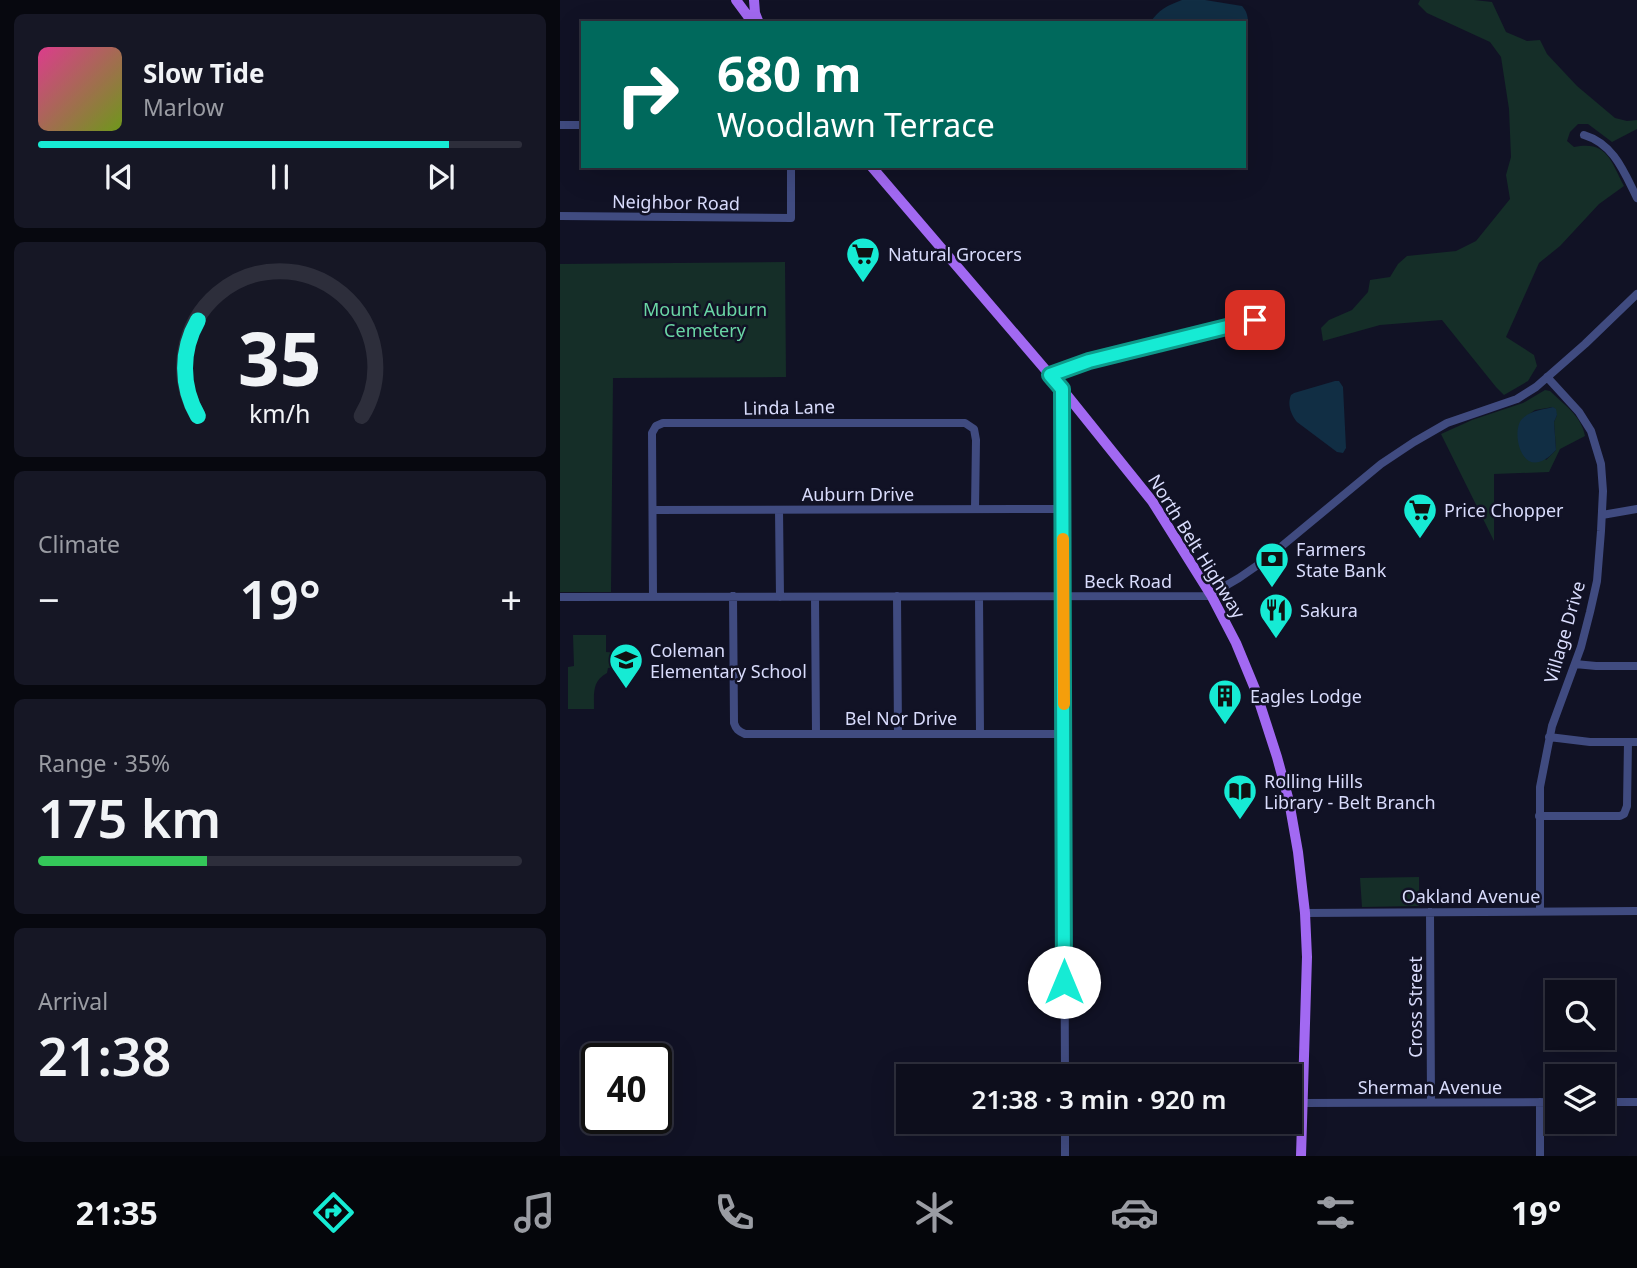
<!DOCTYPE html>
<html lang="en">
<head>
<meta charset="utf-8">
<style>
  :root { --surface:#0d0e1c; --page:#161725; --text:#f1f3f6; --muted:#9a9ca3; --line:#2d2e3b; --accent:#16ebd4 }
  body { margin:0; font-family:"Noto Sans",sans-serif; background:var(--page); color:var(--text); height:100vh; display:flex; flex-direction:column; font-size:26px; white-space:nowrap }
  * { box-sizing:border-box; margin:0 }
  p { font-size:23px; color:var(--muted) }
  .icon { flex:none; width:38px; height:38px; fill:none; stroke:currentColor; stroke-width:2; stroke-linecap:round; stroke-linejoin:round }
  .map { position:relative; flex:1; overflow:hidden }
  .panel { display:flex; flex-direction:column; gap:14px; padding:14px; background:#07080f; width:560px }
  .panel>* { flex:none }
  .banner { position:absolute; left:21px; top:21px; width:665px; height:147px; border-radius:0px; box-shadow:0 7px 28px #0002,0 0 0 2px var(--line); background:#00695c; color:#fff; overflow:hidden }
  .buttons { position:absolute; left:985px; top:980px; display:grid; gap:14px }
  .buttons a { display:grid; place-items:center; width:70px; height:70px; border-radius:0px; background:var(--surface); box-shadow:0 7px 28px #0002,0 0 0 2px var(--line); font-size:35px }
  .speed { position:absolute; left:21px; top:1043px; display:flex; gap:14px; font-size:35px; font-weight:700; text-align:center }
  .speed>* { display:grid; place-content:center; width:91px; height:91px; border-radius:50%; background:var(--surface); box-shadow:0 7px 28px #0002,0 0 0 2px var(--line); line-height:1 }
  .speed .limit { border:4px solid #111; border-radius:10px; background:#fff; color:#111 }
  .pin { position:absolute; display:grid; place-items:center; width:60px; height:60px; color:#fff; margin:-30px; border-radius:14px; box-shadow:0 4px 10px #0006 }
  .me { position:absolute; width:77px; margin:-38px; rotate:0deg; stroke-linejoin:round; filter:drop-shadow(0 0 5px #0008) }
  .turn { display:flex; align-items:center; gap:24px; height:147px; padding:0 21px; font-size:32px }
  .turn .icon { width:91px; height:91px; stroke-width:2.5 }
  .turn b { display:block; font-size:49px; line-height:60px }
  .big { font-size:52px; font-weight:600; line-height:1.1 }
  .panel .card { flex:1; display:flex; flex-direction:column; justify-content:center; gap:10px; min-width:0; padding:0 24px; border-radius:10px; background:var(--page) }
  .panel .dial { align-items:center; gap:0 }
  .dial svg { height:182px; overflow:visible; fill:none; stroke:var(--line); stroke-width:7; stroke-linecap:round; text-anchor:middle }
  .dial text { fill:var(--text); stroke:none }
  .song { display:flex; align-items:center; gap:21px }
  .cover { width:84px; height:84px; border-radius:10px; background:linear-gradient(135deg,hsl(330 70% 55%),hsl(80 70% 35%)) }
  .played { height:7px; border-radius:4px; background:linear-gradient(90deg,var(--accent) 85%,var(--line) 85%) }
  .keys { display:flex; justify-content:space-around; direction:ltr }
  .heat { display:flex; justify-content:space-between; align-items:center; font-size:38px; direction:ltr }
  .charge { height:10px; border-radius:5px; background:linear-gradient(90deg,#34c759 35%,var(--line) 0) }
  .trip { position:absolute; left:336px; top:1064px; width:406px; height:70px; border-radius:0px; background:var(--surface); box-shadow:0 7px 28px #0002,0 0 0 2px var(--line); font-weight:600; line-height:70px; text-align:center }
  .tab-bar { display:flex; height:112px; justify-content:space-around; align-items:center; background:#05060b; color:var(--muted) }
  .tab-bar .icon { width:49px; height:49px }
  .tab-bar .current { color:var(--accent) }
  .tab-bar b { font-size:32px; color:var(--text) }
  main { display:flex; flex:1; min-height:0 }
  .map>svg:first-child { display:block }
  .green { fill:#152e28; fill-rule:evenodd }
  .water { fill:#112e44 }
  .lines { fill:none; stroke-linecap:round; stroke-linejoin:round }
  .minor { stroke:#404b80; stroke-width:8 }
  .major { stroke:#a269f2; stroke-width:10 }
  .route-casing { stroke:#0e998a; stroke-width:18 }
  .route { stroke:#16ebd4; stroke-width:12 }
  .slow { stroke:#f59e0b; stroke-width:12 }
  .labels { text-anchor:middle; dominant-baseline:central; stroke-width:5; stroke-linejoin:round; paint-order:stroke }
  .street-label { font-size:18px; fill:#d9dcfc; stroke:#111225 }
  .poi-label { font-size:18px; fill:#d9dcfc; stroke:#111225; text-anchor:start }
  .park-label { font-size:18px; fill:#6ad6a5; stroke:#111225 }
</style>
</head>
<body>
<main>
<section class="panel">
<div class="card">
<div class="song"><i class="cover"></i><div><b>Slow Tide</b><p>Marlow</p></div></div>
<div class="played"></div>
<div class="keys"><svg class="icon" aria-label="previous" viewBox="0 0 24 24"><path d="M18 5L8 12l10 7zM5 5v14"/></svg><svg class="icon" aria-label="pause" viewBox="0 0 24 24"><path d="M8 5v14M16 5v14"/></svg><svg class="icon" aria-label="next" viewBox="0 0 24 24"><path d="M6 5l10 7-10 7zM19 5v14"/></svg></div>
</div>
<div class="card dial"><svg viewBox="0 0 100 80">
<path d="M14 69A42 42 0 1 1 86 69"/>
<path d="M14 69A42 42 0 0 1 14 27" stroke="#16ebd4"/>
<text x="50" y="56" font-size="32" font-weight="700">35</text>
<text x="50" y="72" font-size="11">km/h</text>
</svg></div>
<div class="card"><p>Climate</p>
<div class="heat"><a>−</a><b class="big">19°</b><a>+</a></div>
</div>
<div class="card"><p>Range · 35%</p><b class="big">175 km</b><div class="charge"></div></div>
<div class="card"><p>Arrival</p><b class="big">21:38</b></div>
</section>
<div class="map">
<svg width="1077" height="1156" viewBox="0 0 1077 1156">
  <rect width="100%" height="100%" fill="#111225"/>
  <path class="green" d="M860,0H914L932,2L946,32L967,41L980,40L987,54L1017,86L1055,118L1067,121L1077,120V129L1052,142L1028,124H1018L1010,132L1007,141L1014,147C1047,140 1051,161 1064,186L1039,204L1000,246L979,263L946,337L974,355L977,366L968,381L944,395L936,387L882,320L820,325L763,341L761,328L769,320L792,310L808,292L810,280L830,277L838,264L847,256L896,251L916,241L950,199L946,175L951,157L949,109L941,57L930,42L867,13L858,4Z
    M225,262L226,377L53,378L51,592H0V264Z
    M985,390L990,391C1004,405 1021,415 1025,436L1000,449L989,472L934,474V541L881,434L912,420L963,403ZM993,407L997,415L994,422L996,450L986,460L968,415L975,410Z
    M13,635H46V652L59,653V659H61L59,667L48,668L47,673C32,681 34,693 34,709H8V667L14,666Z
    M859,877V906L802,907L800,878Z"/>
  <path class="water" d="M622,0H645L682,6C688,12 689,21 687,29L684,31V23H590C598,10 608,5 622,0Z
    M775,381H779L783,387L786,448L783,453L777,452L737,422C731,414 727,405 731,395L734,393Z
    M993,407L996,409L997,415L994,422L996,450C962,487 950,431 962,419C971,410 982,410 993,407Z"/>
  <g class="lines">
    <path class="minor" d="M0,125H23
      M1024,135C1054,144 1064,172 1077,198
      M0,216L231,218V166
      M490,375L529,361L720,314
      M502,389L505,1076
      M93,510L503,509
      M219,510L220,597
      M1042,515L1077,509
      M93,596L92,433L96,426L103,423H405L414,429L416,440L415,509
      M173,596L174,723C176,729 178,731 185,734H504
      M337,596L338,734
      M0,597L648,596L679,578L705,560L821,464L854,442L887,423L957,399L976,387L1025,344L1077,294
      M255,597L256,734
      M419,597L420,734
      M1015,664L1036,666H1077
      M989,737L1030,742H1077
      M979,816H1060L1064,814L1067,806L1068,742
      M980,911V787L992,726L1021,647L1030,612L1037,581L1041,531L1043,491L1041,464L1031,431L1019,412L987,377
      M870,912L871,1102
      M745,913L1077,911
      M1043,1102H1077
      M743,1103L998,1102
      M505,1156V1122
      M980,1156V1102"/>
    <path class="major" d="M176,0L193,23
      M194,0L195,13L199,23
      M311,166L502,389L592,501L651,595L676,643L695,689L717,757L729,801L738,852L745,913L747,957L741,1156"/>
  </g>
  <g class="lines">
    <g class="route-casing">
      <path id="route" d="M504,982L502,389L490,375L529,361L695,320"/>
    </g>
    <use href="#route" class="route"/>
    <path class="slow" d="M503,539L504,704"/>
  </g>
  <defs>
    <g id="supermarket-pin" transform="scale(1.75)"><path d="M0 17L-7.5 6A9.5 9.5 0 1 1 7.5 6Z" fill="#16ebd4" stroke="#111225"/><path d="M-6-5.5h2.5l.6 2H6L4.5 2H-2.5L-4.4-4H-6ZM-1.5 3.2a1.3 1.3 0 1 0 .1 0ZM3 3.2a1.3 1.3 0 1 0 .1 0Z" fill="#111"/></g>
    <g id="bank-pin" transform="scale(1.75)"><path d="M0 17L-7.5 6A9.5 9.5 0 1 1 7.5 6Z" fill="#16ebd4" stroke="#111225"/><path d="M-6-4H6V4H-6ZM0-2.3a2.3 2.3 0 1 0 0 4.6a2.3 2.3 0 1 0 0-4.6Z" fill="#111"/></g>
    <g id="restaurant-pin" transform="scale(1.75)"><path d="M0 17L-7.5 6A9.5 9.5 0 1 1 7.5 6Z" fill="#16ebd4" stroke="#111225"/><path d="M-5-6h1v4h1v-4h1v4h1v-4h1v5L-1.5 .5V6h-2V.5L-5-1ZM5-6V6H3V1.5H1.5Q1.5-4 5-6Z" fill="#111"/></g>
    <g id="school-pin" transform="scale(1.75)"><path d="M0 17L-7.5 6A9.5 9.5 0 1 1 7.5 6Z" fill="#16ebd4" stroke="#111225"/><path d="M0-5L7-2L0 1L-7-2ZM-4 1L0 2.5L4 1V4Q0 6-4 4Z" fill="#111"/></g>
    <g id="building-pin" transform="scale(1.75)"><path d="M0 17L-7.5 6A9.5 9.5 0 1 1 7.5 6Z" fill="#16ebd4" stroke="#111225"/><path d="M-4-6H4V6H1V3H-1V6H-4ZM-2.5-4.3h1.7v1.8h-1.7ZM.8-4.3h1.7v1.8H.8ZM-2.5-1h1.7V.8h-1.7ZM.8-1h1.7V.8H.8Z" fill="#111"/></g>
    <g id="library-pin" transform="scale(1.75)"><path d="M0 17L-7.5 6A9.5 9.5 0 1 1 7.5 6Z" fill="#16ebd4" stroke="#111225"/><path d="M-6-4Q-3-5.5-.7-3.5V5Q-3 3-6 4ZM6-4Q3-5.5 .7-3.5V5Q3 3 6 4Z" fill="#111"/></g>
  </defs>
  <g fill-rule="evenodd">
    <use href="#supermarket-pin" x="303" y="254"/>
    <use href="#supermarket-pin" x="860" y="510"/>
    <use href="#bank-pin" x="712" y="559"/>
    <use href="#restaurant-pin" x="716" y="610"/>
    <use href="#school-pin" x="66" y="660"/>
    <use href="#building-pin" x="665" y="696"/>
    <use href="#library-pin" x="680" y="791"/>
  </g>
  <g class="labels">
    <g class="street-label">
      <text transform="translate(116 202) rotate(1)">Neighbor Road</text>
      <text transform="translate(229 407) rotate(-1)">Linda Lane</text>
      <text x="298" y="494">Auburn Drive</text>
      <text transform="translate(637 546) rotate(58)">North Belt Highway</text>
      <text x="568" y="581">Beck Road</text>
      <text transform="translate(1004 632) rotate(-74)">Village Drive</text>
      <text x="341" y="718">Bel Nor Drive</text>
      <text x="911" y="896">Oakland Avenue</text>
      <text transform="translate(855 1007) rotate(-90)">Cross Street</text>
      <text x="870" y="1087">Sherman Avenue</text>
    </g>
    <g class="poi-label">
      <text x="328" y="254">Natural Grocers</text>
      <text x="884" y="510">Price Chopper</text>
      <text x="736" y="549">Farmers<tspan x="736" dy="21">State Bank</tspan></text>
      <text x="740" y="610">Sakura</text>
      <text x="90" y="650">Coleman<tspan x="90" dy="21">Elementary School</tspan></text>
      <text x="690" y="696">Eagles Lodge</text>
      <text x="704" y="781">Rolling Hills<tspan x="704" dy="21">Library - Belt Branch</tspan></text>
    </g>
    <g class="park-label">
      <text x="145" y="309">Mount Auburn<tspan x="145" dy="21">Cemetery</tspan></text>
    </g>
  </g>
</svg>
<div class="buttons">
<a><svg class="icon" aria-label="search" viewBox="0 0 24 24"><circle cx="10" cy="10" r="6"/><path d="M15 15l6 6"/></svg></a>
<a><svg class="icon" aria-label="layers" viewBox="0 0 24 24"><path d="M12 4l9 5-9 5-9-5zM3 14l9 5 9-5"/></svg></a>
</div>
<div class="speed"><div class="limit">40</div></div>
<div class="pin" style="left:695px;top:320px;background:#d93025"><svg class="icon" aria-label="arrive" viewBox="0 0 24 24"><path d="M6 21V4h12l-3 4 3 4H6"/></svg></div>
<svg class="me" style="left:504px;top:982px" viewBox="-20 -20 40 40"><circle r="19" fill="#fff"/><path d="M0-13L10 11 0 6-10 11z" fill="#16ebd4"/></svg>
<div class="trip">21:38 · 3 min · 920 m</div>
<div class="banner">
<div class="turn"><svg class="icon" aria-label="right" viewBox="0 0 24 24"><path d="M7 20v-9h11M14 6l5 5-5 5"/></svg><div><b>680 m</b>Woodlawn Terrace</div></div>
</div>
</div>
</main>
<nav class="tab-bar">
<b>21:35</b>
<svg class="icon current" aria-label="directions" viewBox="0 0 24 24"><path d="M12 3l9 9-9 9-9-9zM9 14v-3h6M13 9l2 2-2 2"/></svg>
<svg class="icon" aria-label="music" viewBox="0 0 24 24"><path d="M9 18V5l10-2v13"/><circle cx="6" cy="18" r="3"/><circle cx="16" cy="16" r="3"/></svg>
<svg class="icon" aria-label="phone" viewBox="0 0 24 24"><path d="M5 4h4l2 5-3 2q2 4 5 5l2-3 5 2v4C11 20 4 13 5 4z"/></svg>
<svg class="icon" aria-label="climate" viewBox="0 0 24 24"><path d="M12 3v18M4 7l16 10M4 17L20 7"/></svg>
<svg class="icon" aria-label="car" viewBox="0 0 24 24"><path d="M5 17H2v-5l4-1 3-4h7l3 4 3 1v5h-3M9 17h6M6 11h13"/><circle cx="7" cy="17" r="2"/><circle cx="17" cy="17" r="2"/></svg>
<svg class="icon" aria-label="filters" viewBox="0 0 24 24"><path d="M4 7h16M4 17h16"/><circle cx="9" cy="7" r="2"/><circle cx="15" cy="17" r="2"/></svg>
<b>19°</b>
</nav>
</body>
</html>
